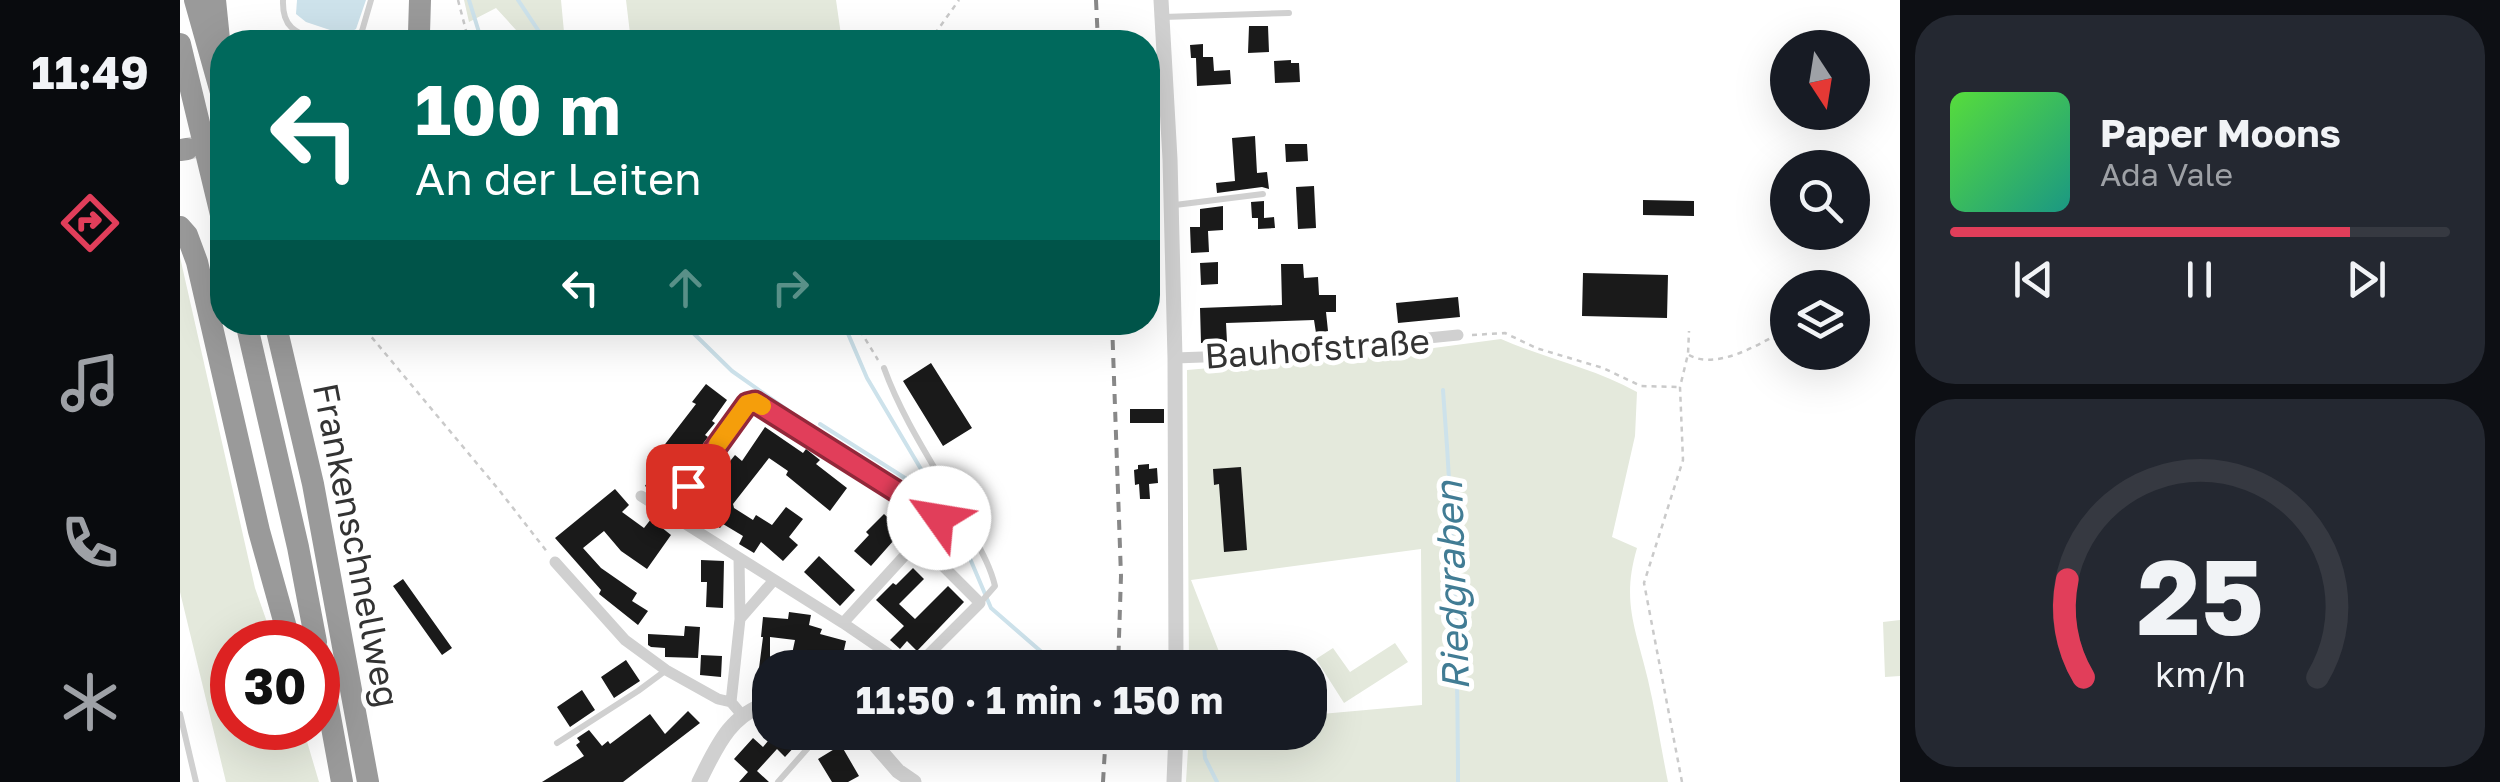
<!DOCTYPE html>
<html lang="en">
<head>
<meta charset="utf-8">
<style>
  :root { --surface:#171b24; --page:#242831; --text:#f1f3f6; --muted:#9ea1a6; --line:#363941; --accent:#e13e5a }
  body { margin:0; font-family:"Golos Text",sans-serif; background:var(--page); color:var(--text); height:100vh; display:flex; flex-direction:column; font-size:38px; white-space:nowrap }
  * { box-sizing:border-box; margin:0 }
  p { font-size:32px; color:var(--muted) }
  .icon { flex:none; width:55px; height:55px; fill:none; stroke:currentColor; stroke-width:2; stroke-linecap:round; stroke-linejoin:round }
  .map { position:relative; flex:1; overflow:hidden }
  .side { display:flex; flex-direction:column; gap:15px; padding:15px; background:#0d0f14; width:600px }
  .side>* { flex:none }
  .guide { position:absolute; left:30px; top:30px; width:950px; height:305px; border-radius:40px; box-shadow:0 10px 40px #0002; background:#00695c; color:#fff; overflow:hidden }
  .needle { width:65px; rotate:168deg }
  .buttons { position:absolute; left:1590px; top:30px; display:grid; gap:20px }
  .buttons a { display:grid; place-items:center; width:100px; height:100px; border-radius:50%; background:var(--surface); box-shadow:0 10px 40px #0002; font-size:50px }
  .speed { position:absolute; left:30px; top:620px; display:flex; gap:20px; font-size:50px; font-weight:700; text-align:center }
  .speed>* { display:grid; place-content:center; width:130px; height:130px; border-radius:50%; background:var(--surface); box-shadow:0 10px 40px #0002; line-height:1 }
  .speed .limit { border:15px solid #d22; background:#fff; color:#111 }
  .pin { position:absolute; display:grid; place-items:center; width:85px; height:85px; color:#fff; margin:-42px; border-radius:20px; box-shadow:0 5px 15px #0006 }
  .me { position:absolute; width:110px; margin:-55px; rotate:302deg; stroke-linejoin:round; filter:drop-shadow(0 0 8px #0008) }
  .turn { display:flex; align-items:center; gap:35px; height:210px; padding:0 40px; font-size:45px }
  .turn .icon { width:130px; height:130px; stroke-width:2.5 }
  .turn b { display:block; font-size:70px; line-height:85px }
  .lanes { display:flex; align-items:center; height:95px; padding:0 40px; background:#0003; justify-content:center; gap:50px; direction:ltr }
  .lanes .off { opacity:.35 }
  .side .widget { flex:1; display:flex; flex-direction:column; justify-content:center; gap:15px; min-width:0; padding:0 35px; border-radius:40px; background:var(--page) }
  .side .dial { align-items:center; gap:0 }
  .dial svg { height:260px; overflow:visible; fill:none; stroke:var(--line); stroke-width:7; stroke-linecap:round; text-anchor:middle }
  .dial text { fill:var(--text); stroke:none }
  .song { display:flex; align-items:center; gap:30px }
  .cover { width:120px; height:120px; border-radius:15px; background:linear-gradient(135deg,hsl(110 70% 55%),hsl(170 70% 35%)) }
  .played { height:10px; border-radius:5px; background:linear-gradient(90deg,var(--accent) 80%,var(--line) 80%) }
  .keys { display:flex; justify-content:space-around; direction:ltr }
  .trip { position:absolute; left:572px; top:650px; width:575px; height:100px; border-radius:40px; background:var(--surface); box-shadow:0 10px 40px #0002; font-weight:700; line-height:100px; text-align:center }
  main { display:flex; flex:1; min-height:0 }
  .tab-bar { display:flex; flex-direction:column; width:180px; justify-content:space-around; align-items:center; background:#090b0e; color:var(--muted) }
  .tab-bar .icon { width:70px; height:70px }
  .tab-bar .on { color:var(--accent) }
  .tab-bar b { font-size:45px; color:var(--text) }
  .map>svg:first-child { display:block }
  .green { fill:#e4e9dc }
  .water { fill:#cde2eb }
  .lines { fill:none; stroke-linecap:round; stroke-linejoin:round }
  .stream { stroke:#cde2eb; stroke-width:4 }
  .building { fill:#1a1a1a }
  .motorway-tunnel { stroke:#d6d6d6; stroke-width:22; stroke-dasharray:22 11; stroke-linecap:butt }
  .path { stroke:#cacaca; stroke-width:2.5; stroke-dasharray:5 5; stroke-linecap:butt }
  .service { stroke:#d0d0d0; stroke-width:6 }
  .minor { stroke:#d0d0d0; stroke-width:11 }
  .tertiary { stroke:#d0d0d0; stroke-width:15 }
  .motorway { stroke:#9a9a9a; stroke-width:22 }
  .rail { stroke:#888; stroke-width:4; stroke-dasharray:10 8; stroke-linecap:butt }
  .route-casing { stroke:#92283a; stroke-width:25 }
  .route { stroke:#e13e5a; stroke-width:18 }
  .slow { stroke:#f59e0b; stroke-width:18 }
  .labels { text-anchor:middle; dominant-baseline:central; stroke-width:10; stroke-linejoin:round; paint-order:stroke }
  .street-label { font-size:35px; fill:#333; stroke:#fff }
  .water-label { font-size:38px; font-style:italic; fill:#417c94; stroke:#fff }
</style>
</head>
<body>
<main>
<nav class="tab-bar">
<b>11:49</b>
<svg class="icon on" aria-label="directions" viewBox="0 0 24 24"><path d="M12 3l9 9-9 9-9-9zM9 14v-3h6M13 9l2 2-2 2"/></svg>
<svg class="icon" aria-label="music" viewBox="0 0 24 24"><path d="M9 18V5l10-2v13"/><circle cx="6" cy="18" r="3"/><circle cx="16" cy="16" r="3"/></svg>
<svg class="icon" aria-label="phone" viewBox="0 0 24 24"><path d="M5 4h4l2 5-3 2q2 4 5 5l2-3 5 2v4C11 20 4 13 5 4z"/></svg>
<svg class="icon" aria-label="climate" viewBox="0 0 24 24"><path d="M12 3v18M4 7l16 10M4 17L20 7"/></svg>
</nav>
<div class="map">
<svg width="1720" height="782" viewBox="0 0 1720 782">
  <rect width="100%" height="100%" fill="#fff"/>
  <path class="green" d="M284,0H381L384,32L403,42H347L316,8L289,22Z
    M446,0H656L662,42H451Z
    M0,257L75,588L94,642H52V728H123L139,782H46L0,592Z
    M1321,339C1366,359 1414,368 1457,392L1455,436L1432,537L1457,548C1441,602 1456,629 1468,680C1476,714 1481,748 1488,782H1006L1009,733L1130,732V715L1242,705L1241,549L1011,580L1045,667H1009L1007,370L1231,351Z
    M1720,620V676L1705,677L1703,622Z
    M1215,643L1228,662L1164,703L1136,659L1153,648L1170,672Z"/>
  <path class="water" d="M117,0H186L176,29L165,35L126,22L116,14Z"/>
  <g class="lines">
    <path class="stream" d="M289,0L302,42
      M338,0L366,42
      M502,322L552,371L620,419
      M663,322L687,378L780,535L811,608L880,668
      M1263,390C1273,520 1278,651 1278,782
      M640,424L758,499
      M1023,732L1025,758L1037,782"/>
  </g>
  <path class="building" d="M1069,26H1088L1089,52L1068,53Z
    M1023,44V57H1021H1033L1034,71L1050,70L1051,84L1017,86L1016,58H1011L1010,45Z
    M1111,60V63H1119L1120,82L1095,83L1094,61Z
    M1075,136L1077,173L1087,172L1089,189L1082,187L1037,193L1036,183L1055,181L1052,138Z
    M1105,144H1127L1128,161L1106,162Z
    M1134,186L1136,228L1118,229L1116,187Z
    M1463,200L1514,201V216L1463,215Z
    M1084,201V218L1094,217L1095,228L1078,229V218H1072L1071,202Z
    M1043,206V230L1028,231L1029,252L1011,253L1010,227H1020V209Z
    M1038,262V284L1021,285L1020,263Z
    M1101,264H1123L1124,278L1138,277L1139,295H1156V312H1146L1148,331L1136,333L1134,320L1046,323L1047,342L1021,343L1020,308L1102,305Z
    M1403,273L1488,275L1487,318L1402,316Z
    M1278,297L1280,317L1218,323L1216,303Z
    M751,363L792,428L763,446L723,381Z
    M526,384L547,400L532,421L535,423L525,435L528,437L482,498L465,486L484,456L479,452L516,404L512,402Z
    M950,409H984V423H950Z
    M585,427L623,453L626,449L640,460L636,464L667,488L650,511L606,475L608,471L589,458L553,504L554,508L573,520L576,515L592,525L606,507L623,519L609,537L618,545L603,561L581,542L574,553L559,544L563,536L543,524L540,528L519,514L538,485L531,480L540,469L542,471L555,455L562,461Z
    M969,464V469L977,468L978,483L969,484L970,499H960L959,484L955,485L954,470L958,469V465Z
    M1061,467L1067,550L1044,552L1039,484L1034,485L1033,469Z
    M435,489L449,505L442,512L464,528L471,519L491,535L467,569L441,551L424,531L403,548L421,568L457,593L452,601L468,611L458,625L419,594L421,590L375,538Z
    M704,514L722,531L691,566L674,551L689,535L686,532Z
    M639,556L675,590L660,606L624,572Z
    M521,560L544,561L543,608L526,607L527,582H521Z
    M733,568L744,579L719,604L735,619L768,586L784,602L737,651L727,641L720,649L710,640L724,626L696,600L713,583L716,585Z
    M223,579L272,648L262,655L213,586Z
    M609,612L631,615L629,625L642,629L640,634L666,641L662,659L682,668H625L629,657L612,654L615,640L590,637V678L578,676L583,637H581L583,617L608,619Z
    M505,626L520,627L518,658L485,657V648L471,647L468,645V634L504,636Z
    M521,655L542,656L541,677L520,675Z
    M446,660L460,681L434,698L421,677Z
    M402,690L415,710L390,727L377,707Z
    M508,711L520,723L443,782H362L404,756L396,745L400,742L397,738L409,730L422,746L428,741L430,744L470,714L485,734Z
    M603,732H628L605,757L597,749L577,771L589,782H559L568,772L554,759L573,738L583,747L588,741L581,734L601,739Z
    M661,745L679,776L668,782H652L638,759Z"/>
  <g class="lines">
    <path class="motorway-tunnel" d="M7,149L42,141"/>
    <path class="path" d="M278,0L289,42
      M749,42L779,0
      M179,322L319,490L368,553
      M675,322L698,360
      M1292,335L1325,333L1356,348L1423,368L1461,386L1498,387
      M1509,355C1537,371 1582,343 1608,328
      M1502,782L1464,583L1503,460L1500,387L1508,354L1509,331"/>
    <path class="service" d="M103,0C102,29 117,33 140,42
      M983,17L1109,13
      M169,42L182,31L191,0
      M995,205L1083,194
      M704,368C725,426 761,475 789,528C799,547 810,565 815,586L801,602
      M0,714L16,782
      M377,743L458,691L485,671
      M598,782L642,732"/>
    <path class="minor" d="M995,358L1078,355L1278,335
      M461,496L663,623L729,668
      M488,513L567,404L575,402L759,518L663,623
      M375,562L445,640L486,670L538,699L551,702L562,715
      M560,619L594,580
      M735,668L800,603L737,540
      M551,702L560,619L559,558"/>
    <path class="tertiary" d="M981,0L990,159L995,358L996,668
      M684,732L718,771L734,782
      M519,782C536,748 550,713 590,703
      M994,782L996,732"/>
    <path class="motorway" d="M15,0L42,96
      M35,0L40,49
      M236,42L239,33L240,0
      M0,44L42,219
      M0,150L7,149
      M0,227L7,235L17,262L79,531L110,642
      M66,322L118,547L136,642
      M95,322L133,484L188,782
      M138,651L162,782"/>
    <path class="rail" d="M916,0L918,42
      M932,322L941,576L938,668
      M923,782L926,732"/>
  </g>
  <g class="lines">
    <g class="route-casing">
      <path id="route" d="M508,486L567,404L575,402L759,518"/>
    </g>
    <use href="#route" class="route"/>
    <path class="slow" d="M538,444L567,404L575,402L582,406"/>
  </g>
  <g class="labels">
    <g class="street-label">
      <text transform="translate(1137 348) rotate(-4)">Bauhofstraße</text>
      <text transform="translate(177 545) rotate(79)">Frankenschnellweg</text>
    </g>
    <g class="water-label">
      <text transform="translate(1271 586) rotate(-92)">Riedgraben</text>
    </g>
  </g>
</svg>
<div class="buttons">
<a><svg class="needle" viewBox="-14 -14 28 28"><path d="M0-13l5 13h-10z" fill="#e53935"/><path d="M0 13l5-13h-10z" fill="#9ea1a6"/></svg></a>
<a><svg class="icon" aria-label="search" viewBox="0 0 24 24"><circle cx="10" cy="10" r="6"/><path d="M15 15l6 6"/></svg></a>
<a><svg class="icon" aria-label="layers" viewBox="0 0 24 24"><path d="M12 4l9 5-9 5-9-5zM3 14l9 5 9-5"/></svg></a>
</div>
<div class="speed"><div class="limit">30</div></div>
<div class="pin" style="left:508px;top:486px;background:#d93025"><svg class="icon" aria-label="arrive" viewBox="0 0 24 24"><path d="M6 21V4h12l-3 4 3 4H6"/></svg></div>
<svg class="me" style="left:759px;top:518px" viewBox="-20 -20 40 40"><circle r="19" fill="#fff"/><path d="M0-13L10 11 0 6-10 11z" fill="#e13e5a"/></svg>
<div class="trip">11:50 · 1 min · 150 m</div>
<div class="guide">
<div class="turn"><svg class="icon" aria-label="left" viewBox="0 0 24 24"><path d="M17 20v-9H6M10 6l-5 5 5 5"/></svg><div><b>100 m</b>An der Leiten</div></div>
<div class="lanes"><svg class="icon" aria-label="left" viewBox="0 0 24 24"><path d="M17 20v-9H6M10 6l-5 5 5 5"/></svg><svg class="icon off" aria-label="ahead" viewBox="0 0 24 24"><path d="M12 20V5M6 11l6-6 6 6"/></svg><svg class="icon off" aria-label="right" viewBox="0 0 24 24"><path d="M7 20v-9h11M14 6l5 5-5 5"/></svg></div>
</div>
</div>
<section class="side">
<div class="widget">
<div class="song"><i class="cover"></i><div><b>Paper Moons</b><p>Ada Vale</p></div></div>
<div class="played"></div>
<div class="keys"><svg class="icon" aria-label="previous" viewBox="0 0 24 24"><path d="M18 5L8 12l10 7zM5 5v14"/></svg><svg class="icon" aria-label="pause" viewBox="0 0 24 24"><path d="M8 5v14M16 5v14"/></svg><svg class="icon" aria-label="next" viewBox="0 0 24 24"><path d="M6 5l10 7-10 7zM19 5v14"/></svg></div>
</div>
<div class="widget dial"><svg viewBox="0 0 100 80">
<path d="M14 69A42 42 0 1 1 86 69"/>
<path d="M14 69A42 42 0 0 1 9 39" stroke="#e13e5a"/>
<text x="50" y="56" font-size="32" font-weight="700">25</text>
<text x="50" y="72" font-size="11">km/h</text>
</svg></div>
</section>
</main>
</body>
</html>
